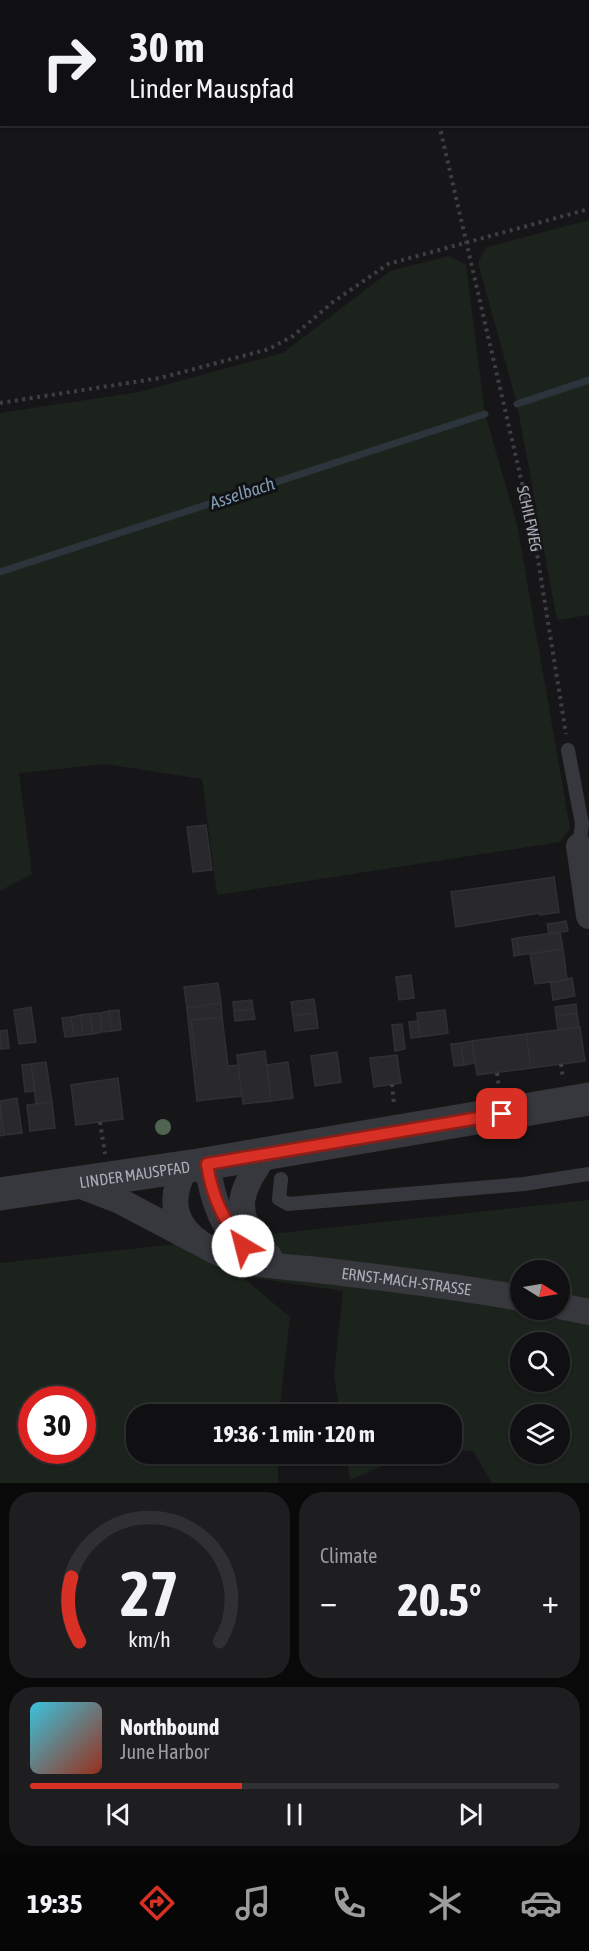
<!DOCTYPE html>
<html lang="en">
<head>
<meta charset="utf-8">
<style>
  :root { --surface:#101012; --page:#1e1e20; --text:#f1f3f6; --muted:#9c9d9f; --line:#303032; --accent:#d93025 }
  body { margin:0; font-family:"Asap Condensed",sans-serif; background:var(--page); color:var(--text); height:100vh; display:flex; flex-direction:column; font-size:22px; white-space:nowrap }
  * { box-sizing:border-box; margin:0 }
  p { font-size:20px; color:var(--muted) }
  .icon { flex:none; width:33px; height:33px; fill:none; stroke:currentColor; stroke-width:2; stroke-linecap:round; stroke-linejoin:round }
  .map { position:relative; height:1483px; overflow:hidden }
  .details { display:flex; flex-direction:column; gap:9px; padding:9px; background:#09090a; flex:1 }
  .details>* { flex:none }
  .top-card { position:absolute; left:0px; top:0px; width:590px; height:126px; box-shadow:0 2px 4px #0004,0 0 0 2px var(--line); background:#101012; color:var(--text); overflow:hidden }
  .needle { width:39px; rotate:101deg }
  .buttons { position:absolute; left:510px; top:1260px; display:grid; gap:12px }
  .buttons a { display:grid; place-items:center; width:60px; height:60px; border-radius:50%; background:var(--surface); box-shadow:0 2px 4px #0004,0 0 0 2px var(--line); font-size:30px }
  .speed { position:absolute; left:18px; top:1386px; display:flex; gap:12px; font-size:30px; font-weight:700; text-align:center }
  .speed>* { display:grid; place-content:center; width:78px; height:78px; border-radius:50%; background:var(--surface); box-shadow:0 2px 4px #0004,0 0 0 2px var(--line); line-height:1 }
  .speed .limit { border:9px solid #d22; background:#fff; color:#111 }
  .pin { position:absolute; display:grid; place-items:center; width:51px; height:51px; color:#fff; margin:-26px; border-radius:12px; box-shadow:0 3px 9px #0006 }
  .me { position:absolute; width:66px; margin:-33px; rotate:323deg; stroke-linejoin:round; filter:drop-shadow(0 0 4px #0008) }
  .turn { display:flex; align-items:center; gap:21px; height:126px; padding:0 30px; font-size:27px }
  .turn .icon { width:78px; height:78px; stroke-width:2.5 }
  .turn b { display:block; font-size:42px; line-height:51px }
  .big { font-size:45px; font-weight:700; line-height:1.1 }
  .details .card { flex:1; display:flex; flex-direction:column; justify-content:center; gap:9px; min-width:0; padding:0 21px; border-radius:24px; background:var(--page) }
  .details .dial { align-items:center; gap:0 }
  .dial svg { height:156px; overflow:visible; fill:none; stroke:var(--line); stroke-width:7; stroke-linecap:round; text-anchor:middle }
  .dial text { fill:var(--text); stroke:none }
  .song { display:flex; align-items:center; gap:18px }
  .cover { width:72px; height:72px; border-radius:9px; background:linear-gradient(135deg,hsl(190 70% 55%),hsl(10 70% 35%)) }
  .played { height:6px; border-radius:3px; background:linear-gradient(90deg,var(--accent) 40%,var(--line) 40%) }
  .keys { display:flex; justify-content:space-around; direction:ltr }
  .heat { display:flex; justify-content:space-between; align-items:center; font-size:33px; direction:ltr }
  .details .tiles { flex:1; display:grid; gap:9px; grid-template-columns:1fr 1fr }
  .card:last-child { grid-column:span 2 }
  .trip { position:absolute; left:126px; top:1404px; width:336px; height:60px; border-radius:24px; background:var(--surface); box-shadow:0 2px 4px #0004,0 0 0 2px var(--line); font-weight:700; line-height:60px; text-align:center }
  .tab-bar { display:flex; height:96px; justify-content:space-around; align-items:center; background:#060607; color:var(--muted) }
  .tab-bar .icon { width:42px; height:42px }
  .tab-bar .active { color:var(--accent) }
  .tab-bar b { font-size:27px; color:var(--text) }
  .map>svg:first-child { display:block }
  .green { fill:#1c231d; fill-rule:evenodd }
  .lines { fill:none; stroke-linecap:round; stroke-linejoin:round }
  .stream { stroke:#2c353c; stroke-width:7 }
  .building { fill:#29292c; stroke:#303034; stroke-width:1.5 }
  .path { stroke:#3d3f44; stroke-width:4; stroke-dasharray:3 4.5; stroke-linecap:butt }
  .service { stroke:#37383d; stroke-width:14 }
  .minor { stroke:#37383d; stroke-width:26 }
  .tertiary { stroke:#37383d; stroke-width:33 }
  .tree { fill:#506452 }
  .route-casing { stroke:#8d1f18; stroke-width:15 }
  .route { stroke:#d93025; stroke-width:10 }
  .labels { text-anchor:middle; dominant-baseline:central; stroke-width:6; stroke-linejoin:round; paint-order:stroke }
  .street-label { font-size:16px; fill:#a8adb8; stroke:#111113 }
  .water-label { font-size:18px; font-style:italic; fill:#7f9bb3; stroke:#111113 }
</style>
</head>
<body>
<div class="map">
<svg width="589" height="1483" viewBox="0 0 589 1483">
  <rect width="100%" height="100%" fill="#161618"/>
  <path class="green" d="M589,220V615L557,620L517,404L478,262L487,247Z
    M449,256L466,265L485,414L517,524L570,828L560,842L217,895L202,779L105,764L19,773L32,874L0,891V413L139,392L283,353L390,271Z
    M589,1200V1483H492L473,1451L452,1450V1414H340L334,1375L343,1291L241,1276L290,1317L279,1414H136V1454H278V1483H0V1263ZM520,1270H560V1310H520ZM520,1342H560V1382H520ZM32,1400H82V1450H32ZM520,1414H560V1454H520Z
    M346,1454H409L350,1480Z"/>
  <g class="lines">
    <path class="stream" d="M517,404L589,380
      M0,572L485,414"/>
  </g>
  <path class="building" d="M206,825L212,870L193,872L187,827Z
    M554,877L559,912L540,915V913L456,927L451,892Z
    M566,921L568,931L549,934L547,924Z
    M560,932L563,949L519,955L517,938Z
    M517,938L519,955L514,956L512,939Z
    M563,949L567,980L535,984L530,954Z
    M411,975L414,998L399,1000L396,977Z
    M572,978L575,996L553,1000L551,983Z
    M218,983L221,1003L187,1008L184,987Z
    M314,999L316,1013L293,1016L291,1002Z
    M252,1000L253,1009L234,1011L233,1002Z
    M221,1003L222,1017L191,1020L197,1066H193L187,1008Z
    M576,1004L577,1013L556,1016L555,1007Z
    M31,1007L36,1042L19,1044L14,1010Z
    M253,1009L255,1019L235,1021L234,1011Z
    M119,1010L121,1030L112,1031L109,1011Z
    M445,1010L448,1033L420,1037L417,1013Z
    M109,1011L112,1031L102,1032L100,1013Z
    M100,1013L102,1032L93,1034L90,1014Z
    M316,1013L318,1028L295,1031L293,1016Z
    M577,1013L579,1027L558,1030L556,1016Z
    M90,1014L93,1034L83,1035L81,1015Z
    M81,1015L83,1035L74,1036L71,1017Z
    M71,1017L74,1036L65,1037L62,1018Z
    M222,1017L228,1066L238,1065L242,1096L197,1101L193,1066H197L191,1020Z
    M418,1021L420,1037L411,1038L409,1022Z
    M402,1024L405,1049L395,1051L392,1025Z
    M580,1027L585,1061L531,1068L526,1034Z
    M7,1030L9,1048L1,1049L0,1031Z
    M526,1034L531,1068L477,1075L472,1041Z
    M472,1041L475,1063L464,1065L461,1043Z
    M461,1043L464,1065L454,1066L451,1044Z
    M265,1051L271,1101L243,1104L237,1055Z
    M337,1052L341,1082L315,1086L311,1056Z
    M397,1055L401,1083L374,1087L370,1058Z
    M46,1062L52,1102L36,1104L31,1064Z
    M288,1062L293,1098L271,1101L267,1065Z
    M31,1064L35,1091L25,1092L22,1065Z
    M118,1078L123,1119L76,1125L71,1085Z
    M17,1098L22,1133L4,1135L0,1101Z
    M52,1102L55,1128L30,1131L27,1105Z
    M0,1108L4,1135L0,1136Z"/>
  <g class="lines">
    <g class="path">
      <path d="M412,0V2"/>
      <path id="s1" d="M439,124L534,535L566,734"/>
      <path d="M0,403L160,378L269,349L293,336L333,302L388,264L589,209"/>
      <path d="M561,1064L563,1079"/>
      <path d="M497,1073L499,1087"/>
      <path d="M392,1084L394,1105"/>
      <path d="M100,1122L105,1154"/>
    </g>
    <path class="service" d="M568,750L582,824L579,846
      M281,1179L279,1199L288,1204L524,1184L589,1174"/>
    <g class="minor">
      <path d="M579,846L589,916"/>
      <path d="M207,1164C211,1191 220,1226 242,1245C249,1251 261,1253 269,1256"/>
      <path id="s2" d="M186,1167C167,1199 173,1228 207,1247C242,1267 287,1266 327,1271C391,1279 456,1286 520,1298"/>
      <path d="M76,1184L118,1200L194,1240"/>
      <path d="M257,1244C231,1208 242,1189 265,1154"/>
      <path d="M560,1306L589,1312"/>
    </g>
    <path class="tertiary" id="s3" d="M0,1194L198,1165L589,1099"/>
  </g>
  <circle class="tree" cx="163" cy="1127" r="8"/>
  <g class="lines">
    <g class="route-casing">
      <path id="route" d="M243,1246C223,1219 212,1197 207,1164L502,1114"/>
    </g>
    <use href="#route" class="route"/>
  </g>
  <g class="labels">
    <g class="street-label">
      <text stroke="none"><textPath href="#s1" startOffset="405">SCHILFWEG</textPath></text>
      <text stroke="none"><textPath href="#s3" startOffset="136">LINDER MAUSPFAD</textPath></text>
      <text stroke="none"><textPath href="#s2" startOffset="298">ERNST-MACH-STRASSE</textPath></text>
    </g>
    <g class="water-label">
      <text transform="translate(242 493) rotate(-18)">Asselbach</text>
    </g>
  </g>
</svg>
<div class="buttons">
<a><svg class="needle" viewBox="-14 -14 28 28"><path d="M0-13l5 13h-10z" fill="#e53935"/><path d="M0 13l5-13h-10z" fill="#9c9d9f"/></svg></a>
<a><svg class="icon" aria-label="search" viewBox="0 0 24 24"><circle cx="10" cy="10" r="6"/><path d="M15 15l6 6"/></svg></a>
<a><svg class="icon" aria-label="layers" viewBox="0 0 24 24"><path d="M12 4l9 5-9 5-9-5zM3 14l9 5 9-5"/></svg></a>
</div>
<div class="speed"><div class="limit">30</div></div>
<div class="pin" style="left:502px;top:1114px;background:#d93025"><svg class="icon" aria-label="arrive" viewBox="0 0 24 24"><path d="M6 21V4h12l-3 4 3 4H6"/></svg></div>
<svg class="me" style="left:243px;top:1246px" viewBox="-20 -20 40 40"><circle r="19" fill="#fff"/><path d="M0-13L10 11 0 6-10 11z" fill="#d93025"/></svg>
<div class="trip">19:36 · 1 min · 120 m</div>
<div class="top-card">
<div class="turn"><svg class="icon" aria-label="right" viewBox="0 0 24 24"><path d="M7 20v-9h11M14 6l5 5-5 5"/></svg><div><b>30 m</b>Linder Mauspfad</div></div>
</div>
</div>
<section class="details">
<div class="tiles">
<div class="card dial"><svg viewBox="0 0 100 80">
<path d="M14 69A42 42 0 1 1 86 69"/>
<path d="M14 69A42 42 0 0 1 10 36" stroke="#d93025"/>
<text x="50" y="56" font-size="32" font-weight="700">27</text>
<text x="50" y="72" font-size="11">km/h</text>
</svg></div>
<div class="card"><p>Climate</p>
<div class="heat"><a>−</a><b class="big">20.5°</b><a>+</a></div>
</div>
<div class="card">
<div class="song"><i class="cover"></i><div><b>Northbound</b><p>June Harbor</p></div></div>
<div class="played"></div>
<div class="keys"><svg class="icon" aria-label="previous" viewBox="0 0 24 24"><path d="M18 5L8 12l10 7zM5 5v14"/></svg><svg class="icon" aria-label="pause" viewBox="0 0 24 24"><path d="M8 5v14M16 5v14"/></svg><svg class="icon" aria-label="next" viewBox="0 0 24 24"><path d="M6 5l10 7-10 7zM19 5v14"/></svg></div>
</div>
</div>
</section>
<nav class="tab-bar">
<b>19:35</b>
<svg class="icon active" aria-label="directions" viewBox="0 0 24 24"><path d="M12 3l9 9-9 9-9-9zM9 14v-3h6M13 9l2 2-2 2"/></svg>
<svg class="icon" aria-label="music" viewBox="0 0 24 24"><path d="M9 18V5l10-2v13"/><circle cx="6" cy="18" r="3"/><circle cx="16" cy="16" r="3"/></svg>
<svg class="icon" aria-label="phone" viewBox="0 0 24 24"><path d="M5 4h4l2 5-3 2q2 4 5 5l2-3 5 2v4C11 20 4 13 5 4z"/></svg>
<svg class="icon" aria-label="climate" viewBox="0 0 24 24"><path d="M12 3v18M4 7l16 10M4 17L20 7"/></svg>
<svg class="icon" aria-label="car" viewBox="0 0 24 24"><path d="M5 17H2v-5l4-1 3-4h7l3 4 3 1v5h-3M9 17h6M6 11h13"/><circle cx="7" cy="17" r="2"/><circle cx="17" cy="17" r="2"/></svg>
</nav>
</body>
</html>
